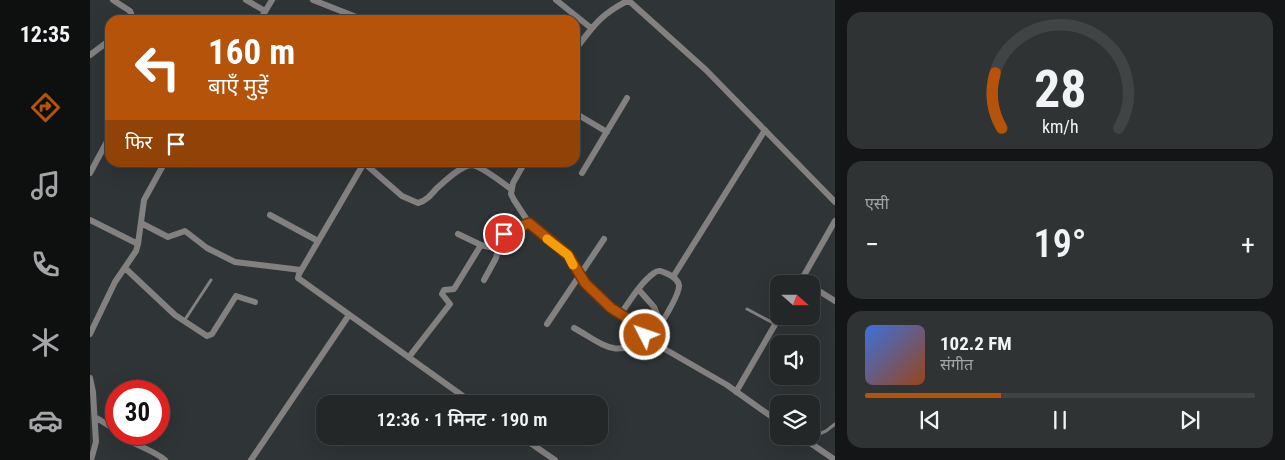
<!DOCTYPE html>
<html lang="hi">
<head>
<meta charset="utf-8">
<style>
  :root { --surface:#232728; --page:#2f3334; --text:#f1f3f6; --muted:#a3a5a8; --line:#404445; --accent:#b45309 }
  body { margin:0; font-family:"Roboto Condensed","Noto Sans Devanagari",sans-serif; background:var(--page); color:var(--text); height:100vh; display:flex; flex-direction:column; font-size:19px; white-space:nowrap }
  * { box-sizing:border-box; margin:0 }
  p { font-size:16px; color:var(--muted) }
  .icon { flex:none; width:28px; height:28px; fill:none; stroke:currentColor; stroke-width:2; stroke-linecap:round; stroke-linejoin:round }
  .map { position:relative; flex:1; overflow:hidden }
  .sheet { display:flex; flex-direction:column; gap:12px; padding:12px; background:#131516; width:450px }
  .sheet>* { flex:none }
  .guide { position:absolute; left:15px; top:15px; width:475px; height:152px; border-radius:15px; box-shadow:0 5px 20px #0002,0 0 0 1px var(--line); background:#b45309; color:#fff; overflow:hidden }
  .needle { width:32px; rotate:111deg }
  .fabs { position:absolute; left:680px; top:275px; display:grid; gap:10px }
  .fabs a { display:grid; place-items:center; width:50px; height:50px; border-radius:10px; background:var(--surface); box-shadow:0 5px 20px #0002,0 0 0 1px var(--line); font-size:25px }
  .speed { position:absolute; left:15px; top:380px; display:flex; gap:10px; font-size:25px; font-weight:700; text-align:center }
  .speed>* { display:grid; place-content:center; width:65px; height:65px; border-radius:50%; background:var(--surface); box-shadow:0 5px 20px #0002,0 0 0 1px var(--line); line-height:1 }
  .speed .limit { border:8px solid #d22; background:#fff; color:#111 }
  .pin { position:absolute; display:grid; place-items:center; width:42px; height:42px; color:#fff; margin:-21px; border:2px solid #fff; border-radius:50%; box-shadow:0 1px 5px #0007 }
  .me { position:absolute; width:55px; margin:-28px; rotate:311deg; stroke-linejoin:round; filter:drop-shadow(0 0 4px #0008) }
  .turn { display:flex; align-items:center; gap:18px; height:105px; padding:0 20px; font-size:22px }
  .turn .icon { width:65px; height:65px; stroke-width:2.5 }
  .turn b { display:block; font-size:35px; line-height:42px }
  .then { display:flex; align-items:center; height:48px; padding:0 20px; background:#0003; gap:10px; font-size:19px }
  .big { font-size:38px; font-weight:600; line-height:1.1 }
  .sheet .widget { flex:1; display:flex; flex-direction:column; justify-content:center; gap:8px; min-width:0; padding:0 18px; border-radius:15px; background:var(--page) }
  .sheet .dial { align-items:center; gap:0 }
  .dial svg { height:130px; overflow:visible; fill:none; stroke:var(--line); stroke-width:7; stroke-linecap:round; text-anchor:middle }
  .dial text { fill:var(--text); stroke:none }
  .song { display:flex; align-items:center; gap:15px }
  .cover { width:60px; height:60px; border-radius:8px; background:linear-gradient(135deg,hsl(220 70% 55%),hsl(20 70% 35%)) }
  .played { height:5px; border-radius:2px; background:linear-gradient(90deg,var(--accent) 35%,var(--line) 35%) }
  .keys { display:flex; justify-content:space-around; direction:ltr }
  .heat { display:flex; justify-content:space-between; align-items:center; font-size:28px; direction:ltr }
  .trip { position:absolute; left:226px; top:395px; width:292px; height:50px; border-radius:15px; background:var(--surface); box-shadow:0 5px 20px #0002,0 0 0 1px var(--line); font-weight:600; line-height:50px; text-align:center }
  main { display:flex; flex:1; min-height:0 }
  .tab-bar { display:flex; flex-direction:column; width:90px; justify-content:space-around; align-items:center; background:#0e1010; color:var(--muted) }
  .tab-bar .icon { width:35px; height:35px }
  .tab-bar .on { color:var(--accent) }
  .tab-bar b { font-size:22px; color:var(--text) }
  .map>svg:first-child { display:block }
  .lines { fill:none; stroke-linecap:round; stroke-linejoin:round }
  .service { stroke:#838080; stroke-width:3 }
  .minor { stroke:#838080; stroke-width:6 }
  .route-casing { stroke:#753606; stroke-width:12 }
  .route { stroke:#b45309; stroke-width:9 }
  .slow { stroke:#f59e0b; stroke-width:9 }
</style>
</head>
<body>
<main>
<nav class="tab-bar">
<b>12:35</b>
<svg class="icon on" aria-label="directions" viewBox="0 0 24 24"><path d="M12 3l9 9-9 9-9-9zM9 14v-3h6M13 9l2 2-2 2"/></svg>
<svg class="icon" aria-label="music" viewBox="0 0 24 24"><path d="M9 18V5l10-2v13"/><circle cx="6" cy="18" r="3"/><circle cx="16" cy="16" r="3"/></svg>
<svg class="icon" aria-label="phone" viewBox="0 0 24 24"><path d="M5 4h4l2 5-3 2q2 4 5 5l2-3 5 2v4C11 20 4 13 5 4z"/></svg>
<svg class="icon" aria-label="climate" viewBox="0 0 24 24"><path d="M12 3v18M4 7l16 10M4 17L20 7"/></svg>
<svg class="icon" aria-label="car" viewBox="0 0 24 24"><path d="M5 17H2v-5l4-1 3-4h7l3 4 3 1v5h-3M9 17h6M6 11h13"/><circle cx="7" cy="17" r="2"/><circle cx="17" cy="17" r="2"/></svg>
</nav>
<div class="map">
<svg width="745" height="460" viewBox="0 0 745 460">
  <rect width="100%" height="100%" fill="#2f3436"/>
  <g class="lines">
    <path class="service" d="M657,309L685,324
      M94,321L121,280
      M715,440L736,431L745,424"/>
    <path class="minor" d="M23,0L40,11L41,13L38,20
      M156,0L175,11
      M223,0L274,20
      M466,0L501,28
      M538,0L616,70L745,202
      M170,20L182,0
      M485,50C504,25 511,14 539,0
      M0,55L20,40
      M485,113L517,132
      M273,162L312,196L328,203C336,201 341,195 346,189C354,182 370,166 381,165C390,165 413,183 421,189
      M435,162L423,183L421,194L424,200L439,223L477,255L495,283L521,308L540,320L566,344L637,385L689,422
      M274,163L209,274L208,278L384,404
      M0,173L20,136
      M492,173L537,98
      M180,215L228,241
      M0,220L48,244
      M51,223L78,237L95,231L117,248L145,262L211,270
      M368,234L391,245L408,249
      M35,268L85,315L117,336L122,334L146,296L165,302
      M583,277L675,130
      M394,280L406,258L411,237L414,233L439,223
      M709,284L745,221
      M721,286L745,301
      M549,290L564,307L571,324
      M530,315C540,301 550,283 564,273C569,269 573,272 578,274C582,276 588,280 589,285C590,295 567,330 561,339
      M457,324L514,239
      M484,328C512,343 527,362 555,335
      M0,334L25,282L46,251L48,244L54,200L75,162
      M319,357L360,304L352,294L354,290L364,289L391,245
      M0,378L3,392L6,442L1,460
      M646,392L690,316
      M5,417L26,430
      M31,434C44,446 62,449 75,460
      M430,436L465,460
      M710,436L745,460
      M161,460L259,315"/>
  </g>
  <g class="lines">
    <g class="route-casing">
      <path id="route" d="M414,234L439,223L478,255L495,283L521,308L540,320L555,335"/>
    </g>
    <use href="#route" class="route"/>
    <path class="slow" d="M457,239L478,255L483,265"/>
  </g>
</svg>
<div class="fabs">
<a><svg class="needle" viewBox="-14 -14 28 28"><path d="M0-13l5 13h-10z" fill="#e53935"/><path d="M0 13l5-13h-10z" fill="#a3a5a8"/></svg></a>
<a><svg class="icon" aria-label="sound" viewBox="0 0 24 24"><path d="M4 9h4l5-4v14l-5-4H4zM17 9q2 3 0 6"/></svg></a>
<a><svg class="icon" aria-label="layers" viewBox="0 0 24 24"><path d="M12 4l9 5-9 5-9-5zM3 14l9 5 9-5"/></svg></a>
</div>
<div class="speed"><div class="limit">30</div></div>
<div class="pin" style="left:414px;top:234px;background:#d93025"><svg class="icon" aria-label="arrive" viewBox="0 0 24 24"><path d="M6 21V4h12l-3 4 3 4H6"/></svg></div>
<svg class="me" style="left:555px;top:335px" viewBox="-20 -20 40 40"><circle r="17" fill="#b45309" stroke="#fff" stroke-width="3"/><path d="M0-11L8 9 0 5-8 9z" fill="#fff"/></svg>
<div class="trip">12:36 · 1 मिनट · 190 m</div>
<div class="guide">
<div class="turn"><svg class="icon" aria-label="left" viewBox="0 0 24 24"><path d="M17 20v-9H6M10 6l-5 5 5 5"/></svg><div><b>160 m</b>बाएँ मुड़ें</div></div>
<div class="then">फिर<svg class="icon" aria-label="arrive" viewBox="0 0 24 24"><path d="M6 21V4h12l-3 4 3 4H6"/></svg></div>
</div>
</div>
<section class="sheet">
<div class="widget dial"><svg viewBox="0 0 100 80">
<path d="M14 69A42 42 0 1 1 86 69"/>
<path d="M14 69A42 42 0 0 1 10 35" stroke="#b45309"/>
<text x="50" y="56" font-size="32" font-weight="700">28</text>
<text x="50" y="72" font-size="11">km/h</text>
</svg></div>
<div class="widget"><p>एसी</p>
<div class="heat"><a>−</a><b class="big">19°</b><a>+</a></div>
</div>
<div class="widget">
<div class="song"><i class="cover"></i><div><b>102.2 FM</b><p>संगीत</p></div></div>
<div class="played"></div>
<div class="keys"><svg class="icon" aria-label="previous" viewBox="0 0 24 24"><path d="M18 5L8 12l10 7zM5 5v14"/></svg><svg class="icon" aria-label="pause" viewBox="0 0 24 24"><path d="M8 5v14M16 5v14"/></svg><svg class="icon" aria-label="next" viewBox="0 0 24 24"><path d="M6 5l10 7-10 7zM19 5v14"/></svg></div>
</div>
</section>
</main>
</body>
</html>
